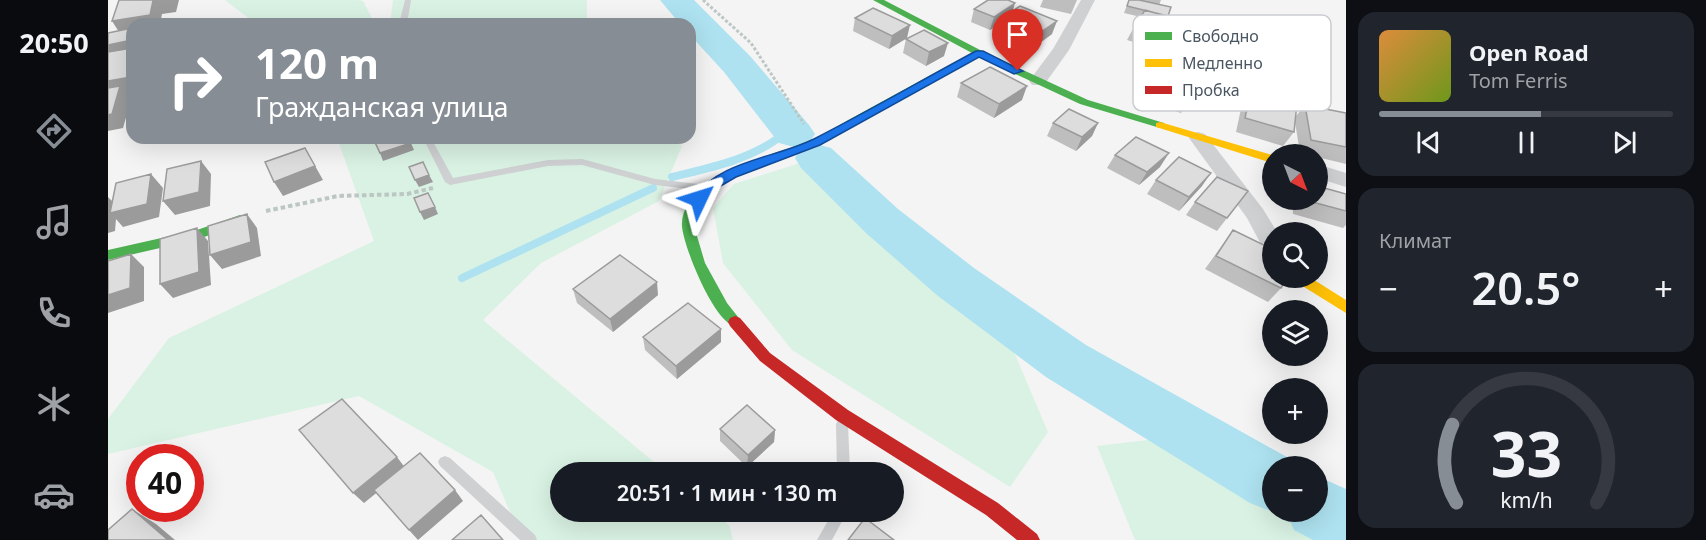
<!DOCTYPE html>
<html lang="ru">
<head>
<meta charset="utf-8">
<style>
  :root { --surface:#171b24; --page:#20242c; --text:#f1f3f6; --muted:#9ea1a6; --line:#363941; --accent:#868d94 }
  body { margin:0; font-family:"Noto Sans",sans-serif; background:var(--page); color:var(--text); height:100vh; display:flex; flex-direction:column; font-size:22px; white-space:nowrap }
  * { box-sizing:border-box; margin:0 }
  p { font-size:20px; color:var(--muted) }
  .icon { flex:none; width:33px; height:33px; fill:none; stroke:currentColor; stroke-width:2; stroke-linecap:round; stroke-linejoin:round }
  .map { position:relative; flex:1; overflow:hidden }
  .panel { display:flex; flex-direction:column; gap:12px; padding:12px; background:#0d0f14; width:360px }
  .panel>* { flex:none }
  .banner { position:absolute; left:18px; top:18px; width:570px; height:126px; border-radius:18px; box-shadow:0 6px 24px #0002; background:#868d94; color:#fff; overflow:hidden }
  .needle { width:39px; rotate:138deg }
  .buttons { position:absolute; left:1154px; top:144px; display:grid; gap:12px }
  .buttons a { display:grid; place-items:center; width:66px; height:66px; border-radius:50%; background:var(--surface); box-shadow:0 6px 24px #0002; font-size:30px }
  .speed { position:absolute; left:18px; top:444px; display:flex; gap:12px; font-size:30px; font-weight:700; text-align:center }
  .speed>* { display:grid; place-content:center; width:78px; height:78px; border-radius:50%; background:var(--surface); box-shadow:0 6px 24px #0002; line-height:1 }
  .speed .limit { border:9px solid #d22; background:#fff; color:#111 }
  .pin { position:absolute; display:grid; place-items:center; width:51px; height:51px; color:#fff; margin:-62px -26px; border-radius:50% 50% 50% 0; rotate:-45deg; box-shadow:0 0 6px #0007 }
  .pin .icon { rotate:45deg }
  .me { position:absolute; width:66px; margin:-33px; rotate:49deg; stroke-linejoin:round; filter:drop-shadow(0 0 4px #0008) }
  .turn { display:flex; align-items:center; gap:21px; height:126px; padding:0 30px; font-size:27px }
  .turn .icon { width:78px; height:78px; stroke-width:2.5 }
  .turn b { display:block; font-size:42px; line-height:51px }
  .big { font-size:45px; font-weight:600; line-height:1.1 }
  .panel .card { flex:1; display:flex; flex-direction:column; justify-content:center; gap:9px; min-width:0; padding:0 21px; border-radius:18px; background:var(--page) }
  .panel .dial { align-items:center; gap:0 }
  .dial svg { height:156px; overflow:visible; fill:none; stroke:var(--line); stroke-width:7; stroke-linecap:round; text-anchor:middle }
  .dial text { fill:var(--text); stroke:none }
  .song { display:flex; align-items:center; gap:18px }
  .cover { width:72px; height:72px; border-radius:9px; background:linear-gradient(135deg,hsl(30 70% 55%),hsl(80 70% 35%)) }
  .played { height:6px; border-radius:3px; background:linear-gradient(90deg,var(--accent) 55%,var(--line) 55%) }
  .keys { display:flex; justify-content:space-around; direction:ltr }
  .heat { display:flex; justify-content:space-between; align-items:center; font-size:33px; direction:ltr }
  .trip { position:absolute; left:442px; top:462px; width:354px; height:60px; border-radius:30px; background:var(--surface); box-shadow:0 6px 24px #0002; font-weight:600; line-height:60px; text-align:center }
  main { display:flex; flex:1; min-height:0 }
  .menu { display:flex; flex-direction:column; width:108px; justify-content:space-around; align-items:center; background:#090b0e; color:var(--muted) }
  .menu .icon { width:42px; height:42px }
  .menu .active { color:var(--accent) }
  .menu b { font-size:27px; color:var(--text) }
  .map>svg:first-child { display:block }
  .green { fill:#d9f2e3 }
  .lines { fill:none; stroke-linecap:round; stroke-linejoin:round }
  .stream-far1 { stroke:#aee2f0; stroke-width:6 }
  .stream { stroke:#aee2f0; stroke-width:8 }
  .river { fill:#aee2f0; fill-rule:evenodd }
  .path-far1 { stroke:#bcc7c4; stroke-width:3; stroke-dasharray:3 2; stroke-linecap:butt }
  .path { stroke:#bcc7c4; stroke-width:4; stroke-dasharray:4.5 3; stroke-linecap:butt }
  .lane { fill:#ced0d2; fill-rule:evenodd }
  .street { fill:#ced0d2; fill-rule:evenodd }
  .fast { fill:#4caf50; fill-rule:evenodd }
  .slow { fill:#ffc107; fill-rule:evenodd }
  .jam { fill:#c62828; fill-rule:evenodd }
  .wall { fill:#bebebf }
  .shaded-wall { fill:#9b9b9b }
  .building { fill:#ddddde; stroke:#9b9b9b; stroke-width:1.5 }
  .route { fill:#1a73e8; stroke:#114b97; stroke-width:1.5 }
  .key { fill:#fff; stroke:#c9ccd0; stroke-width:1.5 }
  .key-label { font-size:16px; fill:#4a5661 }
</style>
</head>
<body>
<main>
<nav class="menu">
<b>20:50</b>
<svg class="icon active" aria-label="directions" viewBox="0 0 24 24"><path d="M12 3l9 9-9 9-9-9zM9 14v-3h6M13 9l2 2-2 2"/></svg>
<svg class="icon" aria-label="music" viewBox="0 0 24 24"><path d="M9 18V5l10-2v13"/><circle cx="6" cy="18" r="3"/><circle cx="16" cy="16" r="3"/></svg>
<svg class="icon" aria-label="phone" viewBox="0 0 24 24"><path d="M5 4h4l2 5-3 2q2 4 5 5l2-3 5 2v4C11 20 4 13 5 4z"/></svg>
<svg class="icon" aria-label="climate" viewBox="0 0 24 24"><path d="M12 3v18M4 7l16 10M4 17L20 7"/></svg>
<svg class="icon" aria-label="car" viewBox="0 0 24 24"><path d="M5 17H2v-5l4-1 3-4h7l3 4 3 1v5h-3M9 17h6M6 11h13"/><circle cx="7" cy="17" r="2"/><circle cx="17" cy="17" r="2"/></svg>
</nav>
<div class="map">
<svg width="1238" height="540" viewBox="0 0 1238 540">
  <rect width="100%" height="100%" fill="#f4f4f4"/>
  <path class="green" d="M117,0H251L255,1L267,24H168L143,20Z
    M285,0H479V23L282,24Z
    M229,138H562L574,146L551,201L433,263L375,320L558,472H453V512H605L621,525L625,540H414L385,472L251,396L0,454V419L61,338L266,241Z
    M692,163L796,259L903,345L940,432L902,487L684,350L615,263L605,208L626,184Z
    M1048,439L1164,503V512H1180L1232,540H1027L989,446Z"/>
  <g class="lines">
    <path class="stream-far1" d="M667,140L682,130"/>
    <path class="stream" d="M564,177C600,168 638,161 669,139
      M354,278L545,188"/>
    <path class="river" d="M552,0H586L642,56L701,125L707,134L701,143L686,147L671,143L616,72L582,35V24H572Z
      M708,144L723,148L790,209L866,268L978,345L1186,461L1189,466H1164L1165,512L1142,503L938,377L830,296L758,233L693,168L687,158L693,148Z
      M1209,476L1238,489V540H1205L1186,530L1178,512H1209Z"/>
    <path class="path-far1" d="M595,0L643,43L696,124"/>
    <path class="path" d="M158,211L230,196L299,194L325,188"/>
    <path class="lane" d="M297,0H303L299,24H291Z
      M315,138H323L345,178L440,160L474,159L547,179L599,185L604,188L599,191L547,185L474,165L440,166L342,185L337,182Z
      M734,418L738,420L740,424L742,472H729L728,424L730,420Z
      M337,456L342,458L427,535L429,540H412L332,466L330,462L332,458Z
      M725,512H739L724,540H709Z"/>
    <path class="street" d="M973,0H987L961,50L936,85H924L921,81L945,49Z
      M1090,132L1097,134L1155,209L1169,232H1164V252L1156,250L1139,218L1081,138L1083,134Z
      M1209,164L1238,173V187L1209,178Z"/>
    <path class="fast" d="M765,0H776L874,51L980,100L1056,123L1058,125L1052,128L972,104L871,57L712,145L628,177L604,191L588,211L586,226L597,263L619,303L634,322L632,326C610,334 575,246 574,226C573,210 584,197 594,187C616,165 674,153 703,140C721,132 738,121 755,112C791,92 827,73 864,53Z
      M132,215L136,216L138,219L136,222L91,239L0,260V250L89,230Z"/>
    <path class="slow" d="M1052,122L1164,155V163L1048,127V123Z
      M1186,278H1203L1238,300V313L1188,282Z"/>
    <path class="jam" d="M627,316L632,318L662,353L740,410L890,503L929,534L932,540H909L878,515L728,420L652,361L622,326L620,322L622,318Z"/>
  </g>
  <path class="wall" d="M935,0H969L963,14L932,7Z
    M1021,0H1053L1051,5L1060,16L1079,22L1061,53L1019,40L1026,27L1033,17L1016,13Z
    M907,3L904,11L944,34L925,48L889,32L892,24L882,30L863,22L866,9Z
    M747,18L799,38L781,49L745,31Z
    M798,39L836,56L818,66L795,53Z
    M1055,66L1081,99L1073,113L1036,101Z
    M853,83L914,100L886,118L849,97Z
    M1143,90L1188,116L1197,105L1238,113V164L1209,157V154H1197L1192,153L1187,122L1186,132L1175,146L1128,132L1134,104Z
    M945,123H990L984,136L968,151L939,136Z
    M1007,155L1052,167L1031,185L999,168Z
    M1048,180L1094,186L1071,211L1039,194Z
    M1140,191L1109,231L1078,215L1087,202Z
    M1238,194V225L1235,228L1185,214L1184,200H1209Z
    M1125,230L1173,288L1160,302L1097,269Z
    M465,289L550,295L505,332L469,303Z
    M535,337L613,342L569,379L537,350Z
    M612,429L667,430L666,442L639,467L612,441Z"/>
  <path class="shaded-wall" d="M51,0H71L68,12L54,14L52,24H24V33L13,35L4,21L45,1Z
    M907,3L903,16L893,19L892,24L882,30L886,17Z
    M949,21L944,34L925,48L930,34Z
    M802,25L799,38L781,49L784,36Z
    M24,40V56L0,60V45Z
    M840,43L836,56L818,66L821,52Z
    M24,73V92L18,93L23,100L15,128L0,131V81Z
    M919,86L914,100L886,118L891,104Z
    M990,123L984,136L968,151L974,137Z
    M303,143L306,150L275,161L272,153Z
    M197,148L215,180L175,196L166,182Z
    M1061,153L1052,167L1031,185L1039,172Z
    M93,161L103,174L102,206L67,215L55,201Z
    M1103,173L1094,186L1071,211L1081,197Z
    M43,174L55,188L51,217L15,227L8,219L7,231L0,233V197L9,206Z
    M321,175L325,182L311,187L307,180Z
    M327,207L330,214L316,220L312,212Z
    M139,214L149,228L153,256L114,269L102,255Z
    M89,228L100,241L103,285L65,298L52,284Z
    M23,254L36,267V301L0,313V295Z
    M549,282L550,295L505,332L502,319Z
    M613,329V342L569,379L568,366Z
    M667,430L666,442L639,467L640,455Z
    M289,457L298,469L256,503L245,493Z
    M347,490L355,501L310,540L301,530Z
    M24,509L48,524L67,540H60Z"/>
  <path class="building" d="M11,0H51L45,1L42,15L4,21Z
    M880,0H900L907,3L886,17L866,9Z
    M1021,0H1031L1063,7L1060,16L1019,6Z
    M912,6L949,21L930,34L893,19Z
    M765,8L802,25L784,36L747,18Z
    M1037,10L1079,22L1068,39L1026,27Z
    M24,28V40L0,45V33Z
    M816,30L840,43L821,52L798,39Z
    M24,48V73L23,77L0,81V52Z
    M882,67L919,86L891,104L853,83Z
    M12,86L4,114L0,115V88Z
    M1143,90L1189,103L1186,132L1137,118Z
    M1197,105L1238,113V147L1203,140Z
    M961,109L990,123L974,137L945,123Z
    M1028,137L1061,153L1039,172L1007,155Z
    M265,138H300L303,143L272,153Z
    M197,148L207,166L166,182L157,162Z
    M1071,157L1103,173L1081,197L1048,180Z
    M93,161L91,192L55,201L59,169Z
    M315,162L321,175L307,180L301,167Z
    M43,174L39,204L2,213L8,183Z
    M1109,177L1140,191L1119,218L1087,202Z
    M1209,186L1238,194V211L1197,200H1209Z
    M320,193L327,207L312,212L306,198Z
    M139,214L143,242L102,255L100,226Z
    M89,228L91,272L52,284V239Z
    M1125,230L1164,249V278H1179L1173,288L1108,256Z
    M23,254L22,288L0,295V261Z
    M512,255L549,282L502,319L465,289Z
    M580,303L613,329L568,366L535,337Z
    M234,399L289,457L245,493L191,430Z
    M639,405L667,430L640,455L612,429Z
    M312,453L347,490L301,530L266,490Z
    M24,509L60,540H0V530Z
    M373,515L395,540H344Z
    M757,518L786,540H740Z"/>
  <path class="route" d="M868,51H875L915,71L906,74L871,57L712,145L628,177L604,191L595,202L591,203L585,199C609,161 668,158 706,139C761,111 814,80 868,51Z"/>
  <rect x="1025" y="15" width="198" height="96" rx="9" class="key"/>
  <rect x="1037" y="32" width="27" height="8" fill="#4caf50"/>
  <rect x="1037" y="59" width="27" height="8" fill="#ffc107"/>
  <rect x="1037" y="86" width="27" height="8" fill="#c62828"/>
  <g class="key-label">
    <text x="1074" y="42">Свободно</text>
    <text x="1074" y="69">Медленно</text>
    <text x="1074" y="96">Пробка</text>
  </g>
</svg>
<div class="buttons">
<a><svg class="needle" viewBox="-14 -14 28 28"><path d="M0-13l5 13h-10z" fill="#e53935"/><path d="M0 13l5-13h-10z" fill="#9ea1a6"/></svg></a>
<a><svg class="icon" aria-label="search" viewBox="0 0 24 24"><circle cx="10" cy="10" r="6"/><path d="M15 15l6 6"/></svg></a>
<a><svg class="icon" aria-label="layers" viewBox="0 0 24 24"><path d="M12 4l9 5-9 5-9-5zM3 14l9 5 9-5"/></svg></a>
<a>+</a>
<a>−</a>
</div>
<div class="speed"><div class="limit">40</div></div>
<div class="pin" style="left:910px;top:71px;background:#d93025"><svg class="icon" aria-label="arrive" viewBox="0 0 24 24"><path d="M6 21V4h12l-3 4 3 4H6"/></svg></div>
<svg class="me" style="left:591px;top:199px" viewBox="-20 -20 40 40"><path d="M0-17L14 15 0 8-14 15z" fill="#1a73e8" stroke="#fff" stroke-width="4"/></svg>
<div class="trip">20:51 · 1 мин · 130 m</div>
<div class="banner">
<div class="turn"><svg class="icon" aria-label="right" viewBox="0 0 24 24"><path d="M7 20v-9h11M14 6l5 5-5 5"/></svg><div><b>120 m</b>Гражданская улица</div></div>
</div>
</div>
<section class="panel">
<div class="card">
<div class="song"><i class="cover"></i><div><b>Open Road</b><p>Tom Ferris</p></div></div>
<div class="played"></div>
<div class="keys"><svg class="icon" aria-label="previous" viewBox="0 0 24 24"><path d="M18 5L8 12l10 7zM5 5v14"/></svg><svg class="icon" aria-label="pause" viewBox="0 0 24 24"><path d="M8 5v14M16 5v14"/></svg><svg class="icon" aria-label="next" viewBox="0 0 24 24"><path d="M6 5l10 7-10 7zM19 5v14"/></svg></div>
</div>
<div class="card"><p>Климат</p>
<div class="heat"><a>−</a><b class="big">20.5°</b><a>+</a></div>
</div>
<div class="card dial"><svg viewBox="0 0 100 80">
<path d="M14 69A42 42 0 1 1 86 69"/>
<path d="M14 69A42 42 0 0 1 12 29" stroke="#868d94"/>
<text x="50" y="56" font-size="32" font-weight="700">33</text>
<text x="50" y="72" font-size="11">km/h</text>
</svg></div>
</section>
</main>
</body>
</html>
